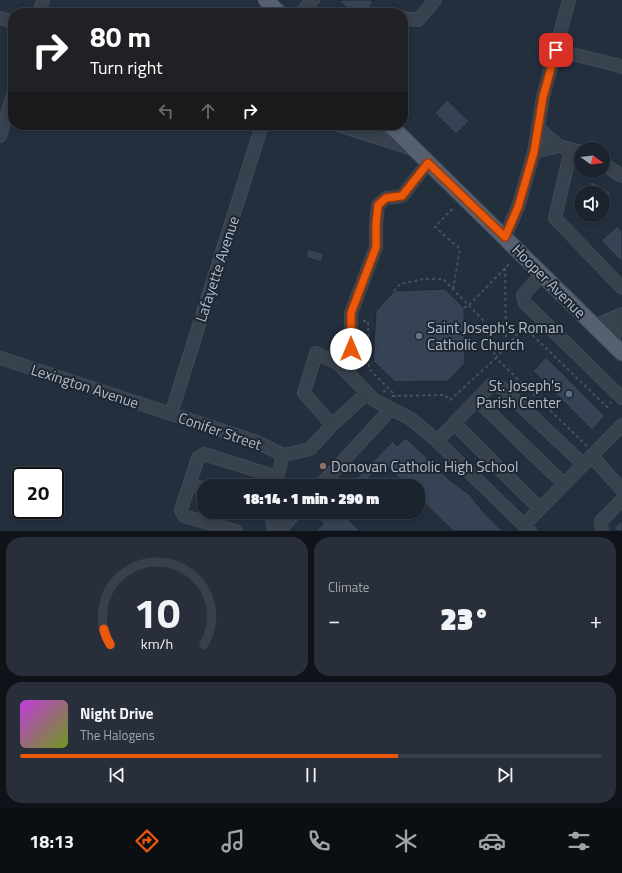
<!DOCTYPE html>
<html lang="en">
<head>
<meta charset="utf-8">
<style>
  :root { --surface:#1b232e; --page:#282f3a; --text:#f1f3f6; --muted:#a0a4aa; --line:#39404a; --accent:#ea580c }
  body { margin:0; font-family:"Titillium Web",sans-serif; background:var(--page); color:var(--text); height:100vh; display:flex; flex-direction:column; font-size:15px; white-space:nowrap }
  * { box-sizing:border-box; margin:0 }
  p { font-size:13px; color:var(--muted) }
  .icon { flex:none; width:22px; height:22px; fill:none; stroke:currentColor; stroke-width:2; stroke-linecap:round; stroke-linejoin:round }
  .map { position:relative; height:531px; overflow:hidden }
  .sheet { display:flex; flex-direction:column; gap:6px; padding:6px; background:#0f1319; flex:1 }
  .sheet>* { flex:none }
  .hud { position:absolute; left:8px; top:8px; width:400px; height:122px; border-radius:16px; box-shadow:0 2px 6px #0003,0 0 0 1px var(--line); background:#202124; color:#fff; overflow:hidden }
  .needle { width:26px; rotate:105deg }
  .fabs { position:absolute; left:574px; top:142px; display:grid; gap:8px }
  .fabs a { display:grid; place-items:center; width:36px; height:36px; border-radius:50%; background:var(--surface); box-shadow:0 2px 6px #0003,0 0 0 1px var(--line); font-size:20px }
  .speed { position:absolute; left:12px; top:467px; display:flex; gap:8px; font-size:20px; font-weight:700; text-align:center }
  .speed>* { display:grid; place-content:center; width:52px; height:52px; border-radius:50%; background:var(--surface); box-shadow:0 2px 6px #0003,0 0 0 1px var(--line); line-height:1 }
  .speed .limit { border:2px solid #111; border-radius:6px; background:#fff; color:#111 }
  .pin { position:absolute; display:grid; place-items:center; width:34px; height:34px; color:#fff; margin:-17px; border-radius:8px; box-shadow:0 2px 6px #0006 }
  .me { position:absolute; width:44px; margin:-22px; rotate:0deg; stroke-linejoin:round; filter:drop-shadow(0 0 3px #0008) }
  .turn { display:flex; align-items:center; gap:14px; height:84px; padding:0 16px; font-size:18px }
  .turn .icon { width:52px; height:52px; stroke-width:2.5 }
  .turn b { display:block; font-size:28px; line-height:34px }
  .lanes { display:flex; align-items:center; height:38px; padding:0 16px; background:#0003; justify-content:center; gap:20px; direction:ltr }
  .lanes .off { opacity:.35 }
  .big { font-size:30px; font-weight:800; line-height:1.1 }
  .sheet .widget { flex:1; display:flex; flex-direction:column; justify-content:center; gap:6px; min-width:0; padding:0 14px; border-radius:16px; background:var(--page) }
  .sheet .dial { align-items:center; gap:0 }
  .dial svg { height:104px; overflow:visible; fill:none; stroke:var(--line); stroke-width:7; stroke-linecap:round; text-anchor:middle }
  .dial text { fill:var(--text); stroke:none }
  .song { display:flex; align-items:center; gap:12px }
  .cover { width:48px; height:48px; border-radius:6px; background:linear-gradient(135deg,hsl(290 70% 55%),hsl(80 70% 35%)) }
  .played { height:4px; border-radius:2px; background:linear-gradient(90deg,var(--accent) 65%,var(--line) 65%) }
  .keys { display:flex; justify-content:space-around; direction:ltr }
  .heat { display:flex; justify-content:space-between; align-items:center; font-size:22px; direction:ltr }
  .sheet .tiles { flex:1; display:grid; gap:6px; grid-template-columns:1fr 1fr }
  .widget:last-child { grid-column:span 2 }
  .trip { position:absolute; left:197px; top:479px; width:228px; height:40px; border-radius:16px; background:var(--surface); box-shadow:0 2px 6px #0003,0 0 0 1px var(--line); font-weight:800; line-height:40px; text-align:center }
  .tabs { display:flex; height:64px; justify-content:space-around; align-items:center; background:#0b0e12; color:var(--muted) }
  .tabs .icon { width:28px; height:28px }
  .tabs .active { color:var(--accent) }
  .tabs b { font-size:18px; color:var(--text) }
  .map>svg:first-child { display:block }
  .building { fill:#364354; stroke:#1f2835 }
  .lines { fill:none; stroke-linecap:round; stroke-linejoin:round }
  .minor-casing { stroke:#414a57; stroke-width:14 }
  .major-casing { stroke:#414a57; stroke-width:17 }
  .path { stroke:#3f5557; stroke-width:2; stroke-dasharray:3 3; stroke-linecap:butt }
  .minor { stroke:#38414e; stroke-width:12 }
  .major { stroke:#56606e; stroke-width:15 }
  .route-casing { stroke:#983908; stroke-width:10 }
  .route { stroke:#ea580c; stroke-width:7 }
  .worship-dot { fill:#6b7280; stroke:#1d2633; stroke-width:1.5 }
  .service-dot { fill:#5c6f8a; stroke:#1d2633; stroke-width:1.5 }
  .education-dot { fill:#8d6e63; stroke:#1d2633; stroke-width:1.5 }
  .labels { text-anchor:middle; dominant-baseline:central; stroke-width:4; stroke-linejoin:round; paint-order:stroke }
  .street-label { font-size:15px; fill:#b4bcc9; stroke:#1d2633 }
  .poi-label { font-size:15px; fill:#b4bcc9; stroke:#1d2633; text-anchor:start }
</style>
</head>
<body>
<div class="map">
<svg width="622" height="531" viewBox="0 0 622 531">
  <rect width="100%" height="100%" fill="#242f3e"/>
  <path class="building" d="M339,0H371L373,3L370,6L373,9L369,13H349L350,11Z
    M447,100L469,121L456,134L435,113Z
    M592,181L611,193L603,207V193H585Z
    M581,200V215H598L592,224L574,213Z
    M617,226L622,231V262L601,241Z
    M308,249L324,254L321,262L306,257Z
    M445,289L464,308L465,363L448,381L395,382L373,361L376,311L394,291Z
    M546,357L605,416L592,430L533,371Z
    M406,438L451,481L470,495L484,513L502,531H453L418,497V486H407L383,463L360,486H349L393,441L397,446Z
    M324,512H341L360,531H316L323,524L318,518Z
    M622,520V531H617L614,528Z"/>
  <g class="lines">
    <g class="minor-casing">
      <path id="minor" d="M39,13L43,0
        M301,13L313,0
        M0,18L13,22
        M403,18L418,20L435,0
        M556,50L617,65L622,67
        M338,125L413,149
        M538,128L559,146L581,152
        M0,136L13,95
        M571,149L555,218L622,288
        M534,152L559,146
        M603,164L622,176
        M505,237L518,207L534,152L543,97L569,0
        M542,274L523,295L525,303L622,398
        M595,326L622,314L612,343
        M0,358L257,442L283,455L275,486
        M350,376L351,313L376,247V224L378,205L386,198L402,196L428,163
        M477,400L564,484
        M171,414L262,125
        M454,423L540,509
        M332,425L367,393
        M437,441L491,385L501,387L583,464
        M283,455L310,449L332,425L304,393L316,353L339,364L374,400L411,419L435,439L530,531
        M592,456L622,490
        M189,485L204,488
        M320,486L391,409
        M273,512L272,519L274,531
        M524,525L622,425
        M236,531L184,516L181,510L198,458L204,454L277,477
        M279,531L296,512
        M602,531L601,521L622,500"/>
    </g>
    <g class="major-casing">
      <path id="major" d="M266,0L279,13
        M390,125L622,353"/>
    </g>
    <path class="path" d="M505,268L506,346
      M453,289L460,249L435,227L453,208
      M464,308L469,305L510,263
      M363,321H368L369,369L396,396
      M383,392L388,388
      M392,396L445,395L450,400L496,358L484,321L443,279H423L400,284L394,291
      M587,446L496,358L524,327L607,407L611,402"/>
    <use href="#minor" class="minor"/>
    <use href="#major" class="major"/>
  </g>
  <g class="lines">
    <g class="route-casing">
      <path id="route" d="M351,349V313L376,247V224L378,205L386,198L402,196L428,163L505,237L518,207L534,152L543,97L556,50"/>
    </g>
    <use href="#route" class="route"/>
  </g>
  <circle class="worship-dot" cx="419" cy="336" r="4"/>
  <circle class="service-dot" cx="569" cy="394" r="4"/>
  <circle class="education-dot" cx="323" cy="466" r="4"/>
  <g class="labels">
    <g class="street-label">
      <text transform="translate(217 269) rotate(-72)">Lafayette Avenue</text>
      <text transform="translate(549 281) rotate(45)">Hooper Avenue</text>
      <text transform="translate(85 386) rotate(18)">Lexington Avenue</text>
      <text transform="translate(220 431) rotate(19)">Conifer Street</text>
    </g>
    <g class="poi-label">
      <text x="427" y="327">Saint Joseph's Roman<tspan x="427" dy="17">Catholic Church</tspan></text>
      <text x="561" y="385" text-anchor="end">St. Joseph's<tspan x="561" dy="17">Parish Center</tspan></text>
      <text x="331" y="466">Donovan Catholic High School</text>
    </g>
  </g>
</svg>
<div class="fabs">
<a><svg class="needle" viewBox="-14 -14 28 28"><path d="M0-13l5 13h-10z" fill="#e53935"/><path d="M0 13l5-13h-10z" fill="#a0a4aa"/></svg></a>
<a><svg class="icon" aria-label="sound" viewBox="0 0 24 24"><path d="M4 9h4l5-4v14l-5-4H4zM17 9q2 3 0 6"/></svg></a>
</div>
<div class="speed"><div class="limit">20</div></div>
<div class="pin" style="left:556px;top:50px;background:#d93025"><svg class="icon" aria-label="arrive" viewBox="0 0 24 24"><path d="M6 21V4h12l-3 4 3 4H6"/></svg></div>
<svg class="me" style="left:351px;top:349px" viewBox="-20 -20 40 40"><circle r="19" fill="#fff"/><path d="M0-13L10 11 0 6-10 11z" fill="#ea580c"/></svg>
<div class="trip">18:14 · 1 min · 290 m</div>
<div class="hud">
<div class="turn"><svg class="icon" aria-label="right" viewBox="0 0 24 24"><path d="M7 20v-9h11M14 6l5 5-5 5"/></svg><div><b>80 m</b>Turn right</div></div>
<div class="lanes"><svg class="icon off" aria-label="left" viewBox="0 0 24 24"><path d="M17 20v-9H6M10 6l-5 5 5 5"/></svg><svg class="icon off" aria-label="ahead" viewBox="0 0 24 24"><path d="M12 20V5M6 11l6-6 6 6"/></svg><svg class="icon" aria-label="right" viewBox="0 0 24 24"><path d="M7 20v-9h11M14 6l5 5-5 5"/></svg></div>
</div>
</div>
<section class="sheet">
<div class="tiles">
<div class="widget dial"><svg viewBox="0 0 100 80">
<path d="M14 69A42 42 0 1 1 86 69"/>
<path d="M14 69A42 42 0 0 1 9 57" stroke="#ea580c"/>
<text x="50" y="56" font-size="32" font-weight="700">10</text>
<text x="50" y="72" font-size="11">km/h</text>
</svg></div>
<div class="widget"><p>Climate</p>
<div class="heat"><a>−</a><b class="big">23°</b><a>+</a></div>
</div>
<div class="widget">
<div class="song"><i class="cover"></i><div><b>Night Drive</b><p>The Halogens</p></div></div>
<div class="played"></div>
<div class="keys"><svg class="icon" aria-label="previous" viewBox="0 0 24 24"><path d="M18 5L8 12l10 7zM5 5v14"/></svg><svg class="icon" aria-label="pause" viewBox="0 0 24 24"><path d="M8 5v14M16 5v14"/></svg><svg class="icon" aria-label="next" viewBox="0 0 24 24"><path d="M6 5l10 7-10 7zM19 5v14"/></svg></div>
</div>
</div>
</section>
<nav class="tabs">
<b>18:13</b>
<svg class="icon active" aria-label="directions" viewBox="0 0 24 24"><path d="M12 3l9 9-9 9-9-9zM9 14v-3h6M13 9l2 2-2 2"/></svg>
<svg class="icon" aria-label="music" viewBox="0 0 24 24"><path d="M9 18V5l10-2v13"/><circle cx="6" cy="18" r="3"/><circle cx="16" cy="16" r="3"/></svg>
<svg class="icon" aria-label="phone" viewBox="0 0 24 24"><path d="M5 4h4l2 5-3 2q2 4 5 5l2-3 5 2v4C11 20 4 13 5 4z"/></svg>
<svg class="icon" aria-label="climate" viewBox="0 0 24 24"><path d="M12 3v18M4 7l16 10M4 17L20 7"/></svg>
<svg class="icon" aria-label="car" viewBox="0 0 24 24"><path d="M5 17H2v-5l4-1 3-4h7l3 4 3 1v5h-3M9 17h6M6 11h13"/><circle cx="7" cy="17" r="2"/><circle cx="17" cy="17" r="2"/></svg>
<svg class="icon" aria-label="filters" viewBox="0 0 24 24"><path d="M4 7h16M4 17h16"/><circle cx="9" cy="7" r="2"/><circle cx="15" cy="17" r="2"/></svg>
</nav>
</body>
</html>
